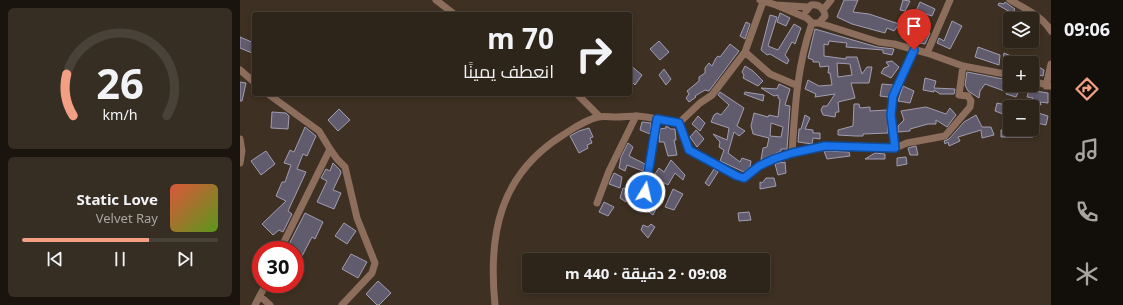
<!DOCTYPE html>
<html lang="ar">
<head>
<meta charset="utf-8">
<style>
  :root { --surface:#2e251a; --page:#362d23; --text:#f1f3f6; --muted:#a7a5a2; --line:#494239; --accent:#f39f83 }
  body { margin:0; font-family:"Noto Sans",Cairo,sans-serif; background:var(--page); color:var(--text); direction:rtl; height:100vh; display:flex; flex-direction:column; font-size:15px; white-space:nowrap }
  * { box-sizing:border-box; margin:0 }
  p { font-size:13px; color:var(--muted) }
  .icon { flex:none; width:22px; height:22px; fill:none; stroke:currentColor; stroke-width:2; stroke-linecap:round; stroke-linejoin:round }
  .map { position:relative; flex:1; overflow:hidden; direction:ltr }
  .sheet { display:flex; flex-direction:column; gap:8px; padding:8px; background:#19140e; width:240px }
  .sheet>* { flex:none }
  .hud { position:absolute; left:12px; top:12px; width:380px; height:84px; border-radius:4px; box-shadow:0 2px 6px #0003,0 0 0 1px var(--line); direction:rtl; background:#2e251a; color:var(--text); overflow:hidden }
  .buttons { position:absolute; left:763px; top:12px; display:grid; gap:8px }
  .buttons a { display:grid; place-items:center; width:36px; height:36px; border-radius:4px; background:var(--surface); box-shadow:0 2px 6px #0003,0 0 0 1px var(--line); font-size:20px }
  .speed { position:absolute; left:12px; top:241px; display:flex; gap:8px; font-size:20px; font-weight:700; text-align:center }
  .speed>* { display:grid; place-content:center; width:52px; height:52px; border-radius:50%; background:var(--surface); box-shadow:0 2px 6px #0003,0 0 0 1px var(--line); line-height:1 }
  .speed .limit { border:6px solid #d22; background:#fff; color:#111 }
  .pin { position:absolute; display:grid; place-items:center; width:34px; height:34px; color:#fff; margin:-41px -17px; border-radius:50% 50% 50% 0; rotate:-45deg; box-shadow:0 0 4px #0007 }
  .pin .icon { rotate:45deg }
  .me { position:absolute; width:44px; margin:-22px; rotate:9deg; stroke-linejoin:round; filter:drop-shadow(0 0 3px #0008) }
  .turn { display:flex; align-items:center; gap:14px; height:84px; padding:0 12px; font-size:18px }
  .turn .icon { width:52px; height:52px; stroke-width:2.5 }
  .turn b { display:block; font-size:28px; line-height:34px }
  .sheet .card { flex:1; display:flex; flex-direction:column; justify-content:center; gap:6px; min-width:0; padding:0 14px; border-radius:6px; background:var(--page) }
  .sheet .dial { align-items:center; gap:0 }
  .dial svg { height:104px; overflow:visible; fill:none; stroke:var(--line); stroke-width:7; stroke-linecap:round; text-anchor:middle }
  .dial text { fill:var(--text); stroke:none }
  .song { display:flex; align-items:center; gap:12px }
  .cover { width:48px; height:48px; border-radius:6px; background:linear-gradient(135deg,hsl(10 70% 55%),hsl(90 70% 35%)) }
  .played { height:4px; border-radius:2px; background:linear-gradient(90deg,var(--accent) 65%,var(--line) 65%) }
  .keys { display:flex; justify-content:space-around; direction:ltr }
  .trip { position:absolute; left:282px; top:253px; width:248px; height:40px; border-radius:4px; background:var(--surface); box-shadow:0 2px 6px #0003,0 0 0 1px var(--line); font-weight:700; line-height:40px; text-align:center; direction:rtl }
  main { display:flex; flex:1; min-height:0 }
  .tab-bar { display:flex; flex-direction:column; width:72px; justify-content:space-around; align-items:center; background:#120f0a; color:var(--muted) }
  .tab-bar .icon { width:28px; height:28px }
  .tab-bar .selected { color:var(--accent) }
  .tab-bar b { font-size:18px; color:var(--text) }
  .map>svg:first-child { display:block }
  .building { fill:#615b6e; stroke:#a29db1; fill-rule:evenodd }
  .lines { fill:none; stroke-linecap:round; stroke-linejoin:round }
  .minor { stroke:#8d6d5c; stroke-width:7 }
  .route-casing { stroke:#114b97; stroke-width:10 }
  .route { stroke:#1a73e8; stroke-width:7 }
</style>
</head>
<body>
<main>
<nav class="tab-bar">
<b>09:06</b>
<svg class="icon selected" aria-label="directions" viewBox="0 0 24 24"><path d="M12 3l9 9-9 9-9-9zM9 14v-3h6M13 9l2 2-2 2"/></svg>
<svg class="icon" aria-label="music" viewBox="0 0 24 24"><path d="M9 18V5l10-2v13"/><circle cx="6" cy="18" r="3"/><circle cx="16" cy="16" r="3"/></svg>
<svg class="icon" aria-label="phone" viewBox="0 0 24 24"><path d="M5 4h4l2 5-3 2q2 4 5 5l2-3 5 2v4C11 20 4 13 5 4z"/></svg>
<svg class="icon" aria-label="climate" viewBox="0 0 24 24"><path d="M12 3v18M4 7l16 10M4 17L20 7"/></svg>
</nav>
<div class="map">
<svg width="811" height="305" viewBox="0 0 811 305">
  <rect width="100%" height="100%" fill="#3e3123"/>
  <path class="building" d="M604,0H618L613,12L629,14L659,24L654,31L647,28L645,33L612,24L597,17Z
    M663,0L670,1L665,11L660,10Z
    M680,2L695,9L692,16L676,11Z
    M765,2L775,9L774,10L779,17L758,5L759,3L764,4Z
    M540,13L550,18L546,26L537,22Z
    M530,15L537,17L528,46L538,50L554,24L561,28L555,44L552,42L545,55L549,60L547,64L530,54L527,55L521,50Z
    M680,17L681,29L690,33L685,44L680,43L681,41L662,38L663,30L672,33Z
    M712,21L722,26L710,49L697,43L699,38L704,41Z
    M506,22L510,24L505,39L500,36Z
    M575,29L637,47L654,49L652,55L643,53V50L606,47L607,43L589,41L588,45L584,44V56L606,59V57H617L622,74L627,67H632L629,83H611L615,98L598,102L599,112H596L595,117L583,115L581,110L583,106H587L595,94L575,97L576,94L565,89L568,80L579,86L592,85L590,73H588L589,66L580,67L579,62H573V60L568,58ZM597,63L610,64L612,75L598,77Z
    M0,37L14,43L12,53L0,48Z
    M419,41L429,52L420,60L410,49Z
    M775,41H794L790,48Z
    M490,44L499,51L469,91L465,90L455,96L456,97L449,102L446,98L449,94L447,91L459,81V77L465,73V68L469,63L472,66L476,58L478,56L480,57Z
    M738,47L760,55L759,65L735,57Z
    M764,53L776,58L774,63L763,61Z
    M652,61L659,67L651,78L641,73L644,68L649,66L646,62Z
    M390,65L402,75L395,85L390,80Z
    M505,66L513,71L523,81L518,86L503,78L504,75L502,72Z
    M797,66L804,70L803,76L794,74Z
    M424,69L431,79L426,85L419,75Z
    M727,72L763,79L762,83L781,86L776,97L766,94L767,92L745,84L740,91L739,98L728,91L725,85Z
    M685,78L696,81L694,88L715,89L714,94H700L694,90V92L683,90Z
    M0,82L6,83L2,101H0Z
    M539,84L550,89L545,105L550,106L547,149H541V151L521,160L523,148L527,147L529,138L513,134L511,126L514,113L528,117L529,115L538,117L540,99L538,98V95L534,96L521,88L537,89ZM531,123L543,127L541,137L530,136Z
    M642,84L653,85L648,97L640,96Z
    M663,86L674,91L670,103L658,101Z
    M789,90L808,93V103L800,102L801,105L792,102L793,98L787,97Z
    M480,92L504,108L497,126L505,131L499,136L494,132L488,153L500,162L502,158L511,161L510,167L504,172L480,161L484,150L479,147L480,142L473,134L487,140L489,128L471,122L474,115L477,113L481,115L489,105L478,95Z
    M505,92L524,95L523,101L504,94Z
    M757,103L766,105L763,114L755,111Z
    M614,104H619L620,108L630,107V111L647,110L648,133L623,134V136H615L598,135V130L613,126Z
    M686,107L706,114L710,108L716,115L707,127L696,120V124H688L670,129V131L658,132V126L664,120L661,111Z
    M99,109L110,120L98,131L88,120Z
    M792,111L808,116L806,125L792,122Z
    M32,112L46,113L49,116L48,129L31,128Z
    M565,115L570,118L565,129L573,130V133H580V139L573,138L572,144L558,142L559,129H561Z
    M736,115L742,127H751L754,135L742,138L741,130L718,137L720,141L709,146L708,142L705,144L704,141L709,139L724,122Z
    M458,116L465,123L460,131L452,124Z
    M402,122L411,123L410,134L400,130Z
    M426,126L431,129H435L436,140H434L437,155L428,156L424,142H419L420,129L426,128Z
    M65,127L76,136L67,156L63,154L57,169L66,172L48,211L52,214L43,232L39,230L33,235L22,224L46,201L36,196L42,182H45L51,165L44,163L50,150L54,152Z
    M349,128L353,137L350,138L352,143L347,145L348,148L339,153L330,136L339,131Z
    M770,129L794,130L793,137H761V130Z
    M456,130L464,139L457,147L450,137Z
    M388,143L393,147L389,156L405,164L403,171L387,165L385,171L379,168L381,157Z
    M676,146L678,155H670L668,148Z
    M26,151L35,164L21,175L11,161Z
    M584,151L609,152L610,156L587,159Z
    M635,153L645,154V159H625Z
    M666,157L667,164L657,166V158Z
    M431,160L445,175L443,180L435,173L428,185L413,177L419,168L424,172Z
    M542,162V163L545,162L546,173L538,175L535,164Z
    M93,163L100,170L101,173L93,190L101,193L94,209L77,202L87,181L81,178L86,169L90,171Z
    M474,169L478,172L469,186L465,183Z
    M374,173L382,177L380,188L369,184Z
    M526,178H534L536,186L520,189V182L522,183Z
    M383,188L393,192L391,198L387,196L386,202L380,198Z
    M433,189L443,194L434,210L425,207Z
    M364,202L374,207L368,216L359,212Z
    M406,202L411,203L416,209L413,215L402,207Z
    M509,212L511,220L499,221L498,213Z
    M65,213L83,222L75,239L72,237L62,256L55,252V250L47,248Z
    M104,223L116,231L107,244L95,236Z
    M411,224L415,227L408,238L401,230L403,225L408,227Z
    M111,254L127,262L118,278L102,269Z
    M138,281L151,293L139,305H137L126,294Z"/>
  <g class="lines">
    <path class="minor" d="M196,0L214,14
      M520,0L536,5L568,7
      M770,0C784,8 802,16 811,31
      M536,5L567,18L572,23H579L639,42L654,44L687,53L723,66L770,75
      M583,10L591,0
      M566,11L571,5C579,4 584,8 585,16L579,23
      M505,52L530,74L556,85
      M687,53L710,0
      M0,70L14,82
      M792,81L811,86
      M806,86L811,64
      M28,94L79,131L90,149L40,250
      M337,94L359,116
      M439,123L449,150L497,176L504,178L519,166L534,159L552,153L585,146L655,148L667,143L705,136L730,107L731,101L728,96L719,95L723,66
      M0,139L2,151L0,163
      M655,148L651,115L653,96L674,50
      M90,149L97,159L105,167L117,218L135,263L132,273L102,305
      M552,153C555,107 557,66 572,23
      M412,194L405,192L417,119
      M357,203L369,171L396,116
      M20,296L30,305
      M15,305L26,284
      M255,305C248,235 259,175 323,135C334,128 345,120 358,117C363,116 370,117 376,117C383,117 390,116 397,116C411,117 425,121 439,123L460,103L472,95L505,52L523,2"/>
  </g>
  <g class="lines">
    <g class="route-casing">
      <path id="route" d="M405,192L417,119L439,123L449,150L497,176L504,178L519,166L534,159L552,153L585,146L655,148L651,115L653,96L674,50"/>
    </g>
    <use href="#route" class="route"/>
  </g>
</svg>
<div class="buttons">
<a><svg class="icon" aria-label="layers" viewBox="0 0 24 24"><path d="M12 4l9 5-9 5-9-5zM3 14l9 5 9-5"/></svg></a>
<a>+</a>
<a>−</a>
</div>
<div class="speed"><div class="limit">30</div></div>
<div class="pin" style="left:674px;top:50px;background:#d93025"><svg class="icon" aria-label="arrive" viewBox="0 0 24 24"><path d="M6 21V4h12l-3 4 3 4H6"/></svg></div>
<svg class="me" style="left:405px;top:192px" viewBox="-20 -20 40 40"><circle r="17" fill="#1a73e8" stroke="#fff" stroke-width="3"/><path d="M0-11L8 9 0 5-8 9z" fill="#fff"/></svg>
<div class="trip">09:08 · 2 دقيقة · 440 m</div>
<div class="hud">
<div class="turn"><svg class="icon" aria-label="right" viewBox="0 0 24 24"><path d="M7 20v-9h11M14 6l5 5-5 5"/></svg><div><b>70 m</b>انعطف يمينًا</div></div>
</div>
</div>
<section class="sheet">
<div class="card dial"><svg viewBox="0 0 100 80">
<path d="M14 69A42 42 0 1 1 86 69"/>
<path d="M14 69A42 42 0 0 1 9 37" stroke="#f39f83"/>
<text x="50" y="56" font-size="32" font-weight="700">26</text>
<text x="50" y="72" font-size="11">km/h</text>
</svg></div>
<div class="card">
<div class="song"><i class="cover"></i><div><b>Static Love</b><p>Velvet Ray</p></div></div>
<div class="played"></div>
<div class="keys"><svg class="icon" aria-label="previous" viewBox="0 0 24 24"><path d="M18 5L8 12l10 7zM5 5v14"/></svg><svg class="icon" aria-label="pause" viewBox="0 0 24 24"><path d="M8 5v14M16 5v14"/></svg><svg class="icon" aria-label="next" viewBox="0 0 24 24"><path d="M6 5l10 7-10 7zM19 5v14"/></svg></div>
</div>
</section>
</main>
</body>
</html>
